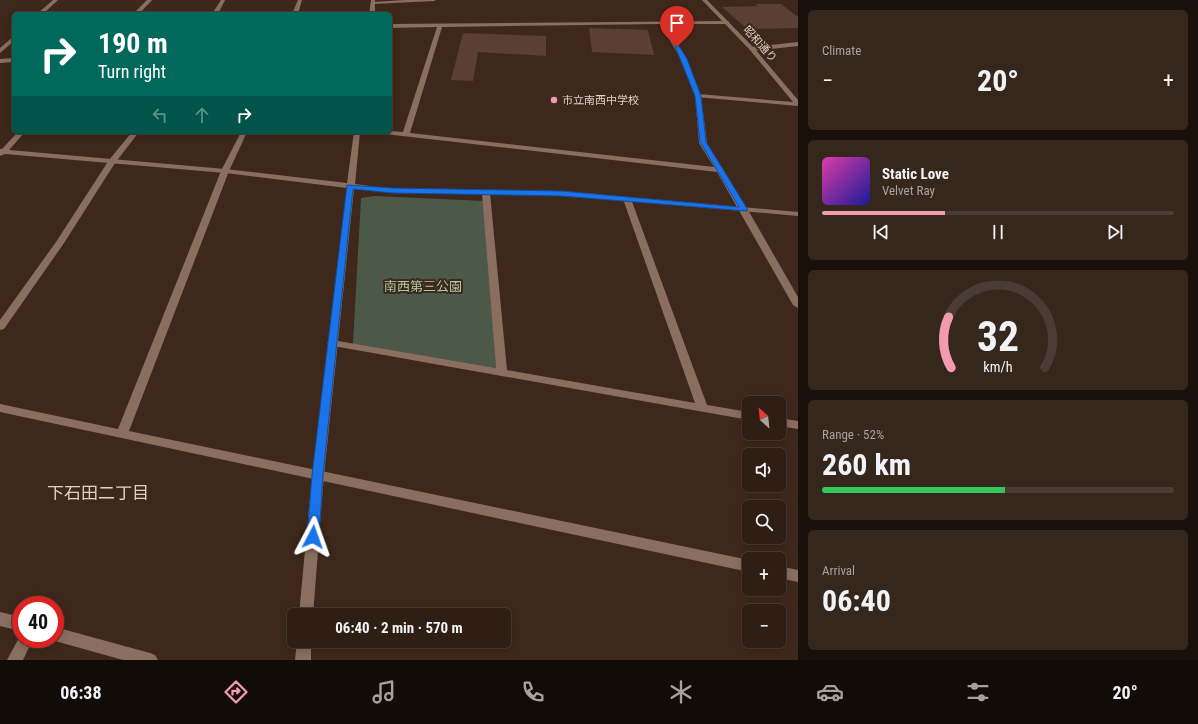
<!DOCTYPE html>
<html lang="en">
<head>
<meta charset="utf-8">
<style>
  :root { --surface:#2e1e14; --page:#36271d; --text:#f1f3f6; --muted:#a7a2a0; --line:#493c34; --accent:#f29ab0 }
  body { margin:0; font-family:"Roboto Condensed","Noto Sans JP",sans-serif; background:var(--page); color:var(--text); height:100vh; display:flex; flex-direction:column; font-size:15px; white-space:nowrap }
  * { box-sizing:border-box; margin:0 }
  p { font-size:13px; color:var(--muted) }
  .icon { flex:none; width:22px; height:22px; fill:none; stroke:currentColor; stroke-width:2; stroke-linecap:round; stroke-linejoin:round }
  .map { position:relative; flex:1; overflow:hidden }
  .details { display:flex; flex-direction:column; gap:10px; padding:10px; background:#19100b; width:400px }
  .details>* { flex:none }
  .guide { position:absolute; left:12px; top:12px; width:380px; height:122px; border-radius:6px; box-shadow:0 2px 10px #0003,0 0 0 1px var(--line); background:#00695c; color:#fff; overflow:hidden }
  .needle { width:26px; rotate:333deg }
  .buttons { position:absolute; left:742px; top:396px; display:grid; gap:8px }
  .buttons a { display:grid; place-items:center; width:44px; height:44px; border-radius:6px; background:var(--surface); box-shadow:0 2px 10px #0003,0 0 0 1px var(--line); font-size:20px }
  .speed { position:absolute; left:12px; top:596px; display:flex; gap:8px; font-size:20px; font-weight:700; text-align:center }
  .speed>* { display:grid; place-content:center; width:52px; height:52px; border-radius:50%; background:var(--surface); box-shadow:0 2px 10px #0003,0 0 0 1px var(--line); line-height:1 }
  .speed .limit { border:6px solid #d22; background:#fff; color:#111 }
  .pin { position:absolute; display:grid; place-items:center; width:34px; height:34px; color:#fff; margin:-41px -17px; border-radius:50% 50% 50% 0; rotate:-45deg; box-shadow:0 0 4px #0007 }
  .pin .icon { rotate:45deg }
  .me { position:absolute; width:44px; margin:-22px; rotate:4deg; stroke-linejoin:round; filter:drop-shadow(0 0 3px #0008) }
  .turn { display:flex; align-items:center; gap:14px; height:84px; padding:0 20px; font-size:18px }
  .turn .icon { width:52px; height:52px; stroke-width:2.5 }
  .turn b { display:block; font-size:28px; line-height:34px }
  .lanes { display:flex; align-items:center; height:38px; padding:0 20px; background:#0003; justify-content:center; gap:20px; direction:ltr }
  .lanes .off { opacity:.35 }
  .big { font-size:30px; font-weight:700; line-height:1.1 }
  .details .widget { flex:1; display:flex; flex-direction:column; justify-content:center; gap:6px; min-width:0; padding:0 14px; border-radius:6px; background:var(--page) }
  .details .dial { align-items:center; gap:0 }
  .dial svg { height:104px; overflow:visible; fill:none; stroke:var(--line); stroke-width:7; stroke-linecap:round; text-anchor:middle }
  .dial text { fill:var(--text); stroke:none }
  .song { display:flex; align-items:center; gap:12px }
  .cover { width:48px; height:48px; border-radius:6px; background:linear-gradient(135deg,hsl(320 70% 55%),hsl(240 70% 35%)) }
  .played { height:4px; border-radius:2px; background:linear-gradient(90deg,var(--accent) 35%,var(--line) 35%) }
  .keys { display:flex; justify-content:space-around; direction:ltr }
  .heat { display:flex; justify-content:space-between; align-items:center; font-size:22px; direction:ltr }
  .charge { height:6px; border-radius:3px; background:linear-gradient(90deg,#34c759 52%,var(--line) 0) }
  .trip { position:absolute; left:287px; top:608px; width:224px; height:40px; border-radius:6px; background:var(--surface); box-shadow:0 2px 10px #0003,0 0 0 1px var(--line); font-weight:700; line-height:40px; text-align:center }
  .tab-bar { display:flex; height:64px; justify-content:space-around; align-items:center; background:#120c08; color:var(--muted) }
  .tab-bar .icon { width:28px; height:28px }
  .tab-bar .selected { color:var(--accent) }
  .tab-bar b { font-size:18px; color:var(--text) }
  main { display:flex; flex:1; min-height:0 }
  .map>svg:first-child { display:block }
  .green { fill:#4c5949 }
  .building { fill:#5b3e36 }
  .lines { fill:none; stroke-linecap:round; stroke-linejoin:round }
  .street { fill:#8a6f60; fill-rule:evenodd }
  .secondary { fill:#8a6f60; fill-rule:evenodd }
  .route { fill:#1a73e8; stroke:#114b97 }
  .poi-dot { fill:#f29ab0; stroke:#3e281b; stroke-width:1.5 }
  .labels { text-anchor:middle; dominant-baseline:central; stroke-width:4; stroke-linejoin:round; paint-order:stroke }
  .far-street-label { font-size:11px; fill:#dfd0c7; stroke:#3e281b }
  .far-poi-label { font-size:11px; fill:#dfd0c7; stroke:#3e281b; text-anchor:start }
  .park-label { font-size:13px; fill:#a8cc9f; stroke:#3e281b }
  .near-neighbourhood-label { font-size:17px; fill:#dfd0c7; stroke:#3e281b }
</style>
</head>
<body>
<main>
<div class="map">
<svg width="798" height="660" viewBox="0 0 798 660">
  <rect width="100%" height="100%" fill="#3e281b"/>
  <path class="green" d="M374,196L485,201L496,368L353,344L361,198Z"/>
  <path class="building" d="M755,4H781L798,17V28L747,29L722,7L758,6Z
    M589,28L648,30L654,55L592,52Z
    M463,33L546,36V56L478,52L473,81L451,80Z"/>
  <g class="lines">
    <path class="street" d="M53,0H58L43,14H37Z
      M221,0H225L218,14H212Z
      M298,0H302L298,14H292Z
      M405,0H436L434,1L373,4L371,3L373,2Z
      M728,21L729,22L726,24H665L687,59L701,96L707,143L748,210L798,297V308L793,305L717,172L385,134L382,132H390V131L403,132L437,27L390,28V24ZM660,24L681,59L695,96L699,143L714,167L410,133L442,27Z
      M14,36V41L0,53V48Z
      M798,42V46L752,51L749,49L752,47Z
      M14,58V62L0,63V59Z
      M132,132H139L115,163L64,243L4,329L0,330V320L56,242L109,160Z
      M241,132H247L229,171L129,431L749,560V572L0,412V404L118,429L221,171Z
      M483,191H489L490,193L507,370L695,403L623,199L627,197L631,199L707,405L749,412V420L328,345L327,343L332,340L496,368L482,193Z
      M779,418L798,421V429L779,426Z
      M779,566L798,570V582L779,578Z
      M21,634V639H33L23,660H7Z"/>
    <path class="secondary" d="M147,0H152L139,14H133Z
      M371,0H375V14H369Z
      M702,0H707L754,48L798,100V106L696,97L695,96L698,94L793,102L750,50Z
      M18,132H25L9,150L225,169L347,183L354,132H360L355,184L392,189L561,191L798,212V216L561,195L392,193L354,189L324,475L313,615H299L312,475L347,188L225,173L5,154L0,156V149H2Z
      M0,612L21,617V631L0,626Z
      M55,627L150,653L155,655L158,660H123L55,641L50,639H55Z
      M297,641H311V660H295Z"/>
  </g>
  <path class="route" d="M675,46H679L687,59L701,96L706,142L748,210L747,211L561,196L392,193L353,189L323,475L319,537L317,541L313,542L308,541L307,537L312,475L347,185L392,188L561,191L739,207L700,142L695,96Z"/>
  <circle class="poi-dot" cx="554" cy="100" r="4"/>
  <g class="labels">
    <g class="far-street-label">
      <text transform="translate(760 44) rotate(48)">昭和通り</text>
    </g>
    <g class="far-poi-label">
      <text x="562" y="100">市立南西中学校</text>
    </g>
    <g class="park-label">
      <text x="423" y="286">南西第三公園</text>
    </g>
    <g class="near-neighbourhood-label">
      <text x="98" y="493">下石田二丁目</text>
    </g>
  </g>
</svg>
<div class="buttons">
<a><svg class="needle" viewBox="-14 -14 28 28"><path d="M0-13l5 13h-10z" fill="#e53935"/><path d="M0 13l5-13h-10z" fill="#a7a2a0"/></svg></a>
<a><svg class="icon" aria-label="sound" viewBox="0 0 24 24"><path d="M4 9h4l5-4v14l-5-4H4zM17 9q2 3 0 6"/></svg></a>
<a><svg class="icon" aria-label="search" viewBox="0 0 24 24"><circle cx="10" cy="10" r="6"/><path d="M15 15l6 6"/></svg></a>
<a>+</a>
<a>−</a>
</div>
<div class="speed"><div class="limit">40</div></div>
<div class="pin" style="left:677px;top:47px;background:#d93025"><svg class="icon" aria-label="arrive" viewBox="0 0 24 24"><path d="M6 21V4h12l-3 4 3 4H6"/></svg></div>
<svg class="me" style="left:313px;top:537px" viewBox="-20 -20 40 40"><path d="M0-17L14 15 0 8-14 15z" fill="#1a73e8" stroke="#fff" stroke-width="4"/></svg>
<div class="trip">06:40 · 2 min · 570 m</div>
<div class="guide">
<div class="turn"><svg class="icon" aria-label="right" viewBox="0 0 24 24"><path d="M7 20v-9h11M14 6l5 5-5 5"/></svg><div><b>190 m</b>Turn right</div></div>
<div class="lanes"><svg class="icon off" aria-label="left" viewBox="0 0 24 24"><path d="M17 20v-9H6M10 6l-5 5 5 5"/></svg><svg class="icon off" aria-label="ahead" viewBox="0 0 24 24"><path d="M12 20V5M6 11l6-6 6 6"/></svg><svg class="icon" aria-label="right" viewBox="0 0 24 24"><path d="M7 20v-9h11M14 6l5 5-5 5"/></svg></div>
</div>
</div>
<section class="details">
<div class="widget"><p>Climate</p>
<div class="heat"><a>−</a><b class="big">20°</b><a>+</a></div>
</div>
<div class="widget">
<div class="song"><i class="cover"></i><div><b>Static Love</b><p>Velvet Ray</p></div></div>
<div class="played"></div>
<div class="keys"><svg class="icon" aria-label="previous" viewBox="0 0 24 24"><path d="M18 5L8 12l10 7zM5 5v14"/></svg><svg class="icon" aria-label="pause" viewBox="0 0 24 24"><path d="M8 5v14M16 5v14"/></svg><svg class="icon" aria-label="next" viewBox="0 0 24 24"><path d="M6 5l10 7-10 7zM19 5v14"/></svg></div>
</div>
<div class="widget dial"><svg viewBox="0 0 100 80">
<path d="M14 69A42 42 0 1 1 86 69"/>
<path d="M14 69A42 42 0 0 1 12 30" stroke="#f29ab0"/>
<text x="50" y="56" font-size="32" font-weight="700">32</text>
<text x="50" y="72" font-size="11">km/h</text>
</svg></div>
<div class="widget"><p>Range · 52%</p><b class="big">260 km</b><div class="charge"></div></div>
<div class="widget"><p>Arrival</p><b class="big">06:40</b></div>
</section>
</main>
<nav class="tab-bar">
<b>06:38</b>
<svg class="icon selected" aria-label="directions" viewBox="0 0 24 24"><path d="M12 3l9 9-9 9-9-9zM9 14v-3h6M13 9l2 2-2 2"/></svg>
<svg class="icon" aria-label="music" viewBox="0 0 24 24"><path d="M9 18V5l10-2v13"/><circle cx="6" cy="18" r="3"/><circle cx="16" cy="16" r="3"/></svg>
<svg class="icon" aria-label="phone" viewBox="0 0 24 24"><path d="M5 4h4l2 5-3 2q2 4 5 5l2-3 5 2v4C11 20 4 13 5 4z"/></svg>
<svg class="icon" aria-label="climate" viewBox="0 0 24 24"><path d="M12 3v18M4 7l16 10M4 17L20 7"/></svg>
<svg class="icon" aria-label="car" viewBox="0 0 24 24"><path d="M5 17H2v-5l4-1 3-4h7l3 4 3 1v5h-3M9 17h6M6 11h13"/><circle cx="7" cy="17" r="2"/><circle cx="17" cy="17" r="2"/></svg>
<svg class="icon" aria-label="filters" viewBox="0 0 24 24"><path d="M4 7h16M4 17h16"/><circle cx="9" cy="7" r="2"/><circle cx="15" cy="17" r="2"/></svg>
<b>20°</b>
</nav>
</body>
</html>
